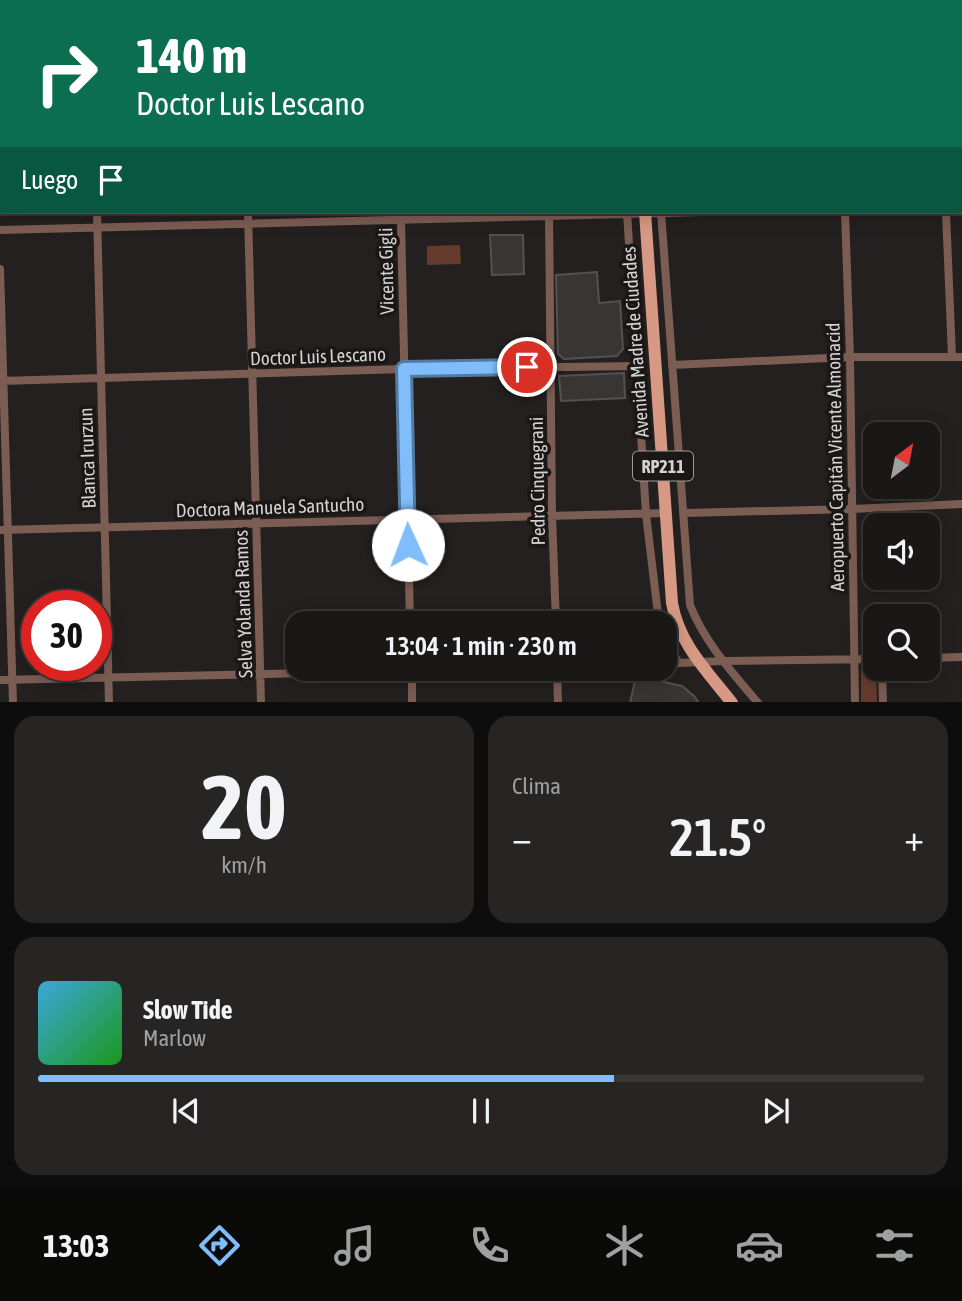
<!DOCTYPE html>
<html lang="es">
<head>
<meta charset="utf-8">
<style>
  :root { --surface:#1a1817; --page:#272524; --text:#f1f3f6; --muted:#9fa0a1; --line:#383736; --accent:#80bdfa }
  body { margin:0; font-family:"Asap Condensed",sans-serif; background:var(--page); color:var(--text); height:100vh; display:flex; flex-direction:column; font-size:26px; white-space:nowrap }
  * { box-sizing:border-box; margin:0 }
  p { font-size:23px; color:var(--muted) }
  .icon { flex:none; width:38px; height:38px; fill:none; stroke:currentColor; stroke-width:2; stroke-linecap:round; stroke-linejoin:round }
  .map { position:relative; height:702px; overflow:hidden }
  .side { display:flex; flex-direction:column; gap:14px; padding:14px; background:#0e0d0d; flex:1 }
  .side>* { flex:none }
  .top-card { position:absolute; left:0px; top:0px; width:962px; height:214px; box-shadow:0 4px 18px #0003,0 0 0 2px var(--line); background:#0b6e4f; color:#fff; overflow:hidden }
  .needle { width:46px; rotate:32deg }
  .buttons { position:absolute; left:863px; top:422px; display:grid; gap:14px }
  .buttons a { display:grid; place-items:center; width:77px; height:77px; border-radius:14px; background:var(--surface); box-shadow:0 4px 18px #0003,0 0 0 2px var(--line); font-size:35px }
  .speed { position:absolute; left:21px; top:590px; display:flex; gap:14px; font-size:35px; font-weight:700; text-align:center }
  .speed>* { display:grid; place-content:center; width:91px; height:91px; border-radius:50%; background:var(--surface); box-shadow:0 4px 18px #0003,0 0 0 2px var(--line); line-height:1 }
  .speed .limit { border:10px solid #d22; background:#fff; color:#111 }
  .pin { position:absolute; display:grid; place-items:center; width:60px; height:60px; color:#fff; margin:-30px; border:4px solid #fff; border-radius:50%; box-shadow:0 2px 7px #0007 }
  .me { position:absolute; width:77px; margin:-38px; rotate:358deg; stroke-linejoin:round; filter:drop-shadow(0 0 5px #0008) }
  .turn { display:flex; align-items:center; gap:24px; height:147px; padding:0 21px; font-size:32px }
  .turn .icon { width:91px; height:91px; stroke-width:2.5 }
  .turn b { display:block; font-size:49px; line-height:60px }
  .then { display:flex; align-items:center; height:66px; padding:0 21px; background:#0003; gap:14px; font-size:26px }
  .big { font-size:52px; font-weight:600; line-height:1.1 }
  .side .widget { flex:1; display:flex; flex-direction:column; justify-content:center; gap:10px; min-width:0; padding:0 24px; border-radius:21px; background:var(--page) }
  .side .dial { align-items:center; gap:0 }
  .dial b { font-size:91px; line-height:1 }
  .song { display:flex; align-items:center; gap:21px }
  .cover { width:84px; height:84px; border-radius:10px; background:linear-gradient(135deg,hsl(200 70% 55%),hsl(120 70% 35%)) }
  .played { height:7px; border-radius:4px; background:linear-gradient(90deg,var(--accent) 65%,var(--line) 65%) }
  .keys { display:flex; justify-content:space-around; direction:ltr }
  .heat { display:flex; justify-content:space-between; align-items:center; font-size:38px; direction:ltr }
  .side .tiles { flex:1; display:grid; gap:14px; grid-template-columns:1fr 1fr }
  .widget:last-child { grid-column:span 2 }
  .trip { position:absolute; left:285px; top:611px; width:392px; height:70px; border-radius:21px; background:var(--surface); box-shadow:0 4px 18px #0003,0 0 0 2px var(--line); font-weight:600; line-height:70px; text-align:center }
  .dock { display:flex; height:112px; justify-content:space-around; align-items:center; background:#0a0a09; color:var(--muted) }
  .dock .icon { width:49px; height:49px }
  .dock .selected { color:var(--accent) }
  .dock b { font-size:32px; color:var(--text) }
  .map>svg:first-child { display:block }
  .green { fill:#653b2d }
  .building { fill:#393534; stroke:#545150; stroke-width:2 }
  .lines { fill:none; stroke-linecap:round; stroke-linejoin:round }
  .minor { stroke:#7c5d53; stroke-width:8 }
  .primary { stroke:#d89984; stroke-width:12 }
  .route-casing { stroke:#537ba2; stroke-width:18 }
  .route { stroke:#80bdfa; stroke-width:12 }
  .labels { text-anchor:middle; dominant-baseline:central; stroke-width:7; stroke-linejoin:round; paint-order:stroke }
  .shield { fill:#1a1716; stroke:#9c9a9a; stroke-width:2 }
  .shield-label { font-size:18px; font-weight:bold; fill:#d4d2d2 }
  .street-label { font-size:19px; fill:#d4d2d2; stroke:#1a1716 }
</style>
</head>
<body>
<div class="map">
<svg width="962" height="703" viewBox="0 0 962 703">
  <rect width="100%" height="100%" fill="#23201f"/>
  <path class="green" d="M460,245L461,264L427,265V246Z
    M861,666L875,667L876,669L877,702H861Z"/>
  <path class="building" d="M490,235H523L524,274L492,275Z
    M597,272L599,303L620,301L623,349L617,356L564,359L558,354L556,275Z
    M624,373L625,398L561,401L559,376Z
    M636,676L682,686L694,696L699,703H630Z"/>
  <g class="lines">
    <path class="minor" d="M93,0V2
      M243,0V2
      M394,0V2
      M540,0V2
      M611,0V2
      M647,0V2
      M845,0V2
      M0,82H2
      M961,206H962
      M97,212L109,703
      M248,212L261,703
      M400,212L401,220L410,623
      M627,212L646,514L659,623
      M661,212L690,605C705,643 732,672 758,703
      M845,212L850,357L855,703
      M946,212L952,357
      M549,213L552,516L556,623
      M0,230L702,212
      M0,269L13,703
      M672,365L850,357H962
      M0,381L404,369L637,366
      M683,513L852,509L962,504
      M0,530L667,513
      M665,640L679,663
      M928,658L962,657
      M665,665L679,663L723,661L875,659
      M412,668V703
      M557,668L558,703
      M882,668L883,703
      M0,680L533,668"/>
    <path class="primary" d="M630,0V2
      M645,212L672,603C679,644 707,671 732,703"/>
  </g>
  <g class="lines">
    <g class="route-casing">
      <path id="route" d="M408,545L404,369L527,367"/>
    </g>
    <use href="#route" class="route"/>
  </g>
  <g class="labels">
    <rect class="shield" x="633" y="451.5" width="60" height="29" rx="5"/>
    <g class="shield-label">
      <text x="663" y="466">RP211</text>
    </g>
    <g class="street-label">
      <text transform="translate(386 271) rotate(-91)">Vicente Gigli</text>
      <text transform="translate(635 342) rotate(-94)">Avenida Madre de Ciudades</text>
      <text transform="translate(318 356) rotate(-2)">Doctor Luis Lescano</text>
      <text transform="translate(835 457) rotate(-91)">Aeropuerto Capitán Vicente Almonacid</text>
      <text transform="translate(87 458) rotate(-92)">Blanca Irurzun</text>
      <text transform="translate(537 481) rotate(-91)">Pedro Cinquegrani</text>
      <text transform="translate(270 507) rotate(-2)">Doctora Manuela Santucho</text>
      <text transform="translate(243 604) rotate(-92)">Selva Yolanda Ramos</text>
    </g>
  </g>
</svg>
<div class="buttons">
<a><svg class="needle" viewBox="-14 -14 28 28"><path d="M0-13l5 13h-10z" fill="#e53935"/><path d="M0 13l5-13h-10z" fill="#9fa0a1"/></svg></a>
<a><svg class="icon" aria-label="sound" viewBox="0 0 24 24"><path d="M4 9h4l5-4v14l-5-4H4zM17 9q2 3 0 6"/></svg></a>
<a><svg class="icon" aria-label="search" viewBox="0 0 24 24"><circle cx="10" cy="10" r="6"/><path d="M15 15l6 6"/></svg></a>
</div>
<div class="speed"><div class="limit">30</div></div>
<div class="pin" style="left:527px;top:367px;background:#d93025"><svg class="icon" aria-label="arrive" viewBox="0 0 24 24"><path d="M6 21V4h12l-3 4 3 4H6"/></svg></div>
<svg class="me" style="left:408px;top:545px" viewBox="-20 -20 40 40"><circle r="19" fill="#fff"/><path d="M0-13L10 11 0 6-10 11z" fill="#80bdfa"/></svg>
<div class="trip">13:04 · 1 min · 230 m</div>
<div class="top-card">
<div class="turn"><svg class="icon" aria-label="right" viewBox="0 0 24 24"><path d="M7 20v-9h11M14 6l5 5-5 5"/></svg><div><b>140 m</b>Doctor Luis Lescano</div></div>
<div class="then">Luego<svg class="icon" aria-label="arrive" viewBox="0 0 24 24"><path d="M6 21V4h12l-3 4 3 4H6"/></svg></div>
</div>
</div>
<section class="side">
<div class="tiles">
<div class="widget dial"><b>20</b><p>km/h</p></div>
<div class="widget"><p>Clima</p>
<div class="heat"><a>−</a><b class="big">21.5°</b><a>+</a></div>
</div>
<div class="widget">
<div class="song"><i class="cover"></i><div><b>Slow Tide</b><p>Marlow</p></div></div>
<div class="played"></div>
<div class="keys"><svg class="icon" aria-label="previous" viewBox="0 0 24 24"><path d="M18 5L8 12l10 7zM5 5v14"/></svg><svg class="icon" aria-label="pause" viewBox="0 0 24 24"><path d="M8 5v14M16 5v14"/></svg><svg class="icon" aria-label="next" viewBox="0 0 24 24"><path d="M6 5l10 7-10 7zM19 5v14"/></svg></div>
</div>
</div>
</section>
<nav class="dock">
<b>13:03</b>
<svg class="icon selected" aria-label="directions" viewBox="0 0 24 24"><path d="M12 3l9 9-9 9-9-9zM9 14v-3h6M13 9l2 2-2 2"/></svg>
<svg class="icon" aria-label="music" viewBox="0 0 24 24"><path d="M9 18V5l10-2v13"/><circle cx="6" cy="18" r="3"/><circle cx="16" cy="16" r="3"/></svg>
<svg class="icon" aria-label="phone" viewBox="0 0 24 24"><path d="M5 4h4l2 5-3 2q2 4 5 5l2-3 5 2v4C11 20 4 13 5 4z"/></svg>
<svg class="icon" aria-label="climate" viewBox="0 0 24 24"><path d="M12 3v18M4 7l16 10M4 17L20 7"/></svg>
<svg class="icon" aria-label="car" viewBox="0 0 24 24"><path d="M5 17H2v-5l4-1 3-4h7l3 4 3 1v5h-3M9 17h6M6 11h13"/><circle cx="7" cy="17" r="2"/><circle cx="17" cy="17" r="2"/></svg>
<svg class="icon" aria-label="filters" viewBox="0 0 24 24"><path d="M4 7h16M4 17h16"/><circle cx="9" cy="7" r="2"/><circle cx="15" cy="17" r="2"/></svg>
</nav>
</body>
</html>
